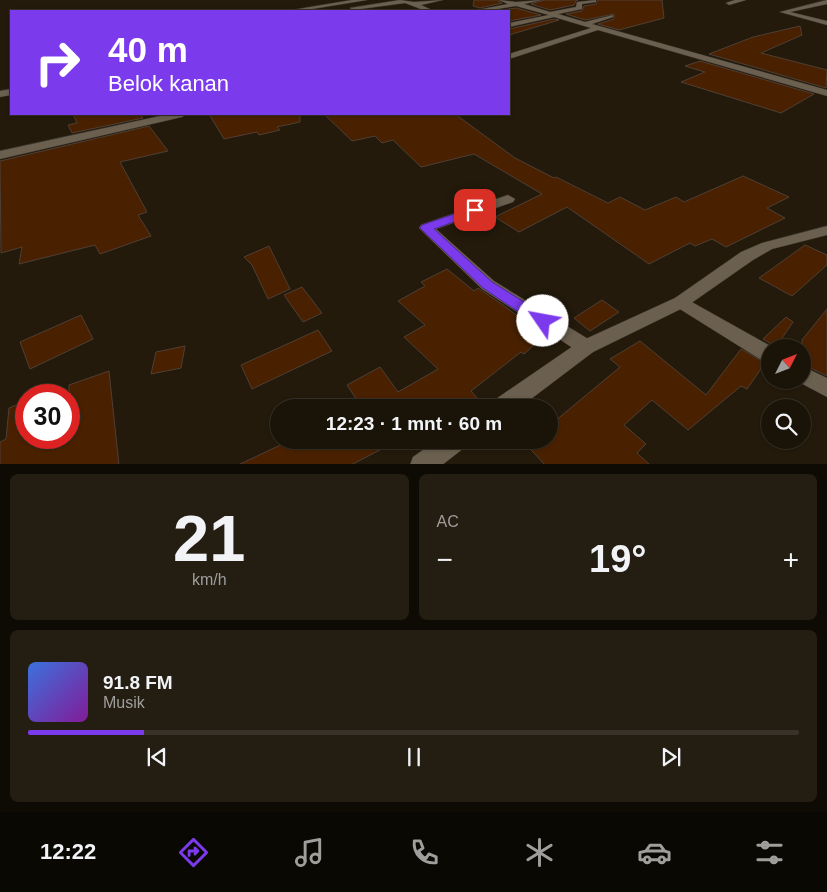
<!DOCTYPE html>
<html lang="id">
<head>
<meta charset="utf-8">
<style>
  :root { --surface:#1a1408; --page:#231d12; --text:#f1f3f6; --muted:#9f9e9c; --line:#383329; --accent:#7c3aed }
  body { margin:0; font-family:Arial,sans-serif; background:var(--page); color:var(--text); height:100vh; display:flex; flex-direction:column; font-size:19px; white-space:nowrap }
  * { box-sizing:border-box; margin:0 }
  p { font-size:16px; color:var(--muted) }
  .icon { flex:none; width:28px; height:28px; fill:none; stroke:currentColor; stroke-width:2; stroke-linecap:round; stroke-linejoin:round }
  .map { position:relative; height:464px; overflow:hidden }
  .panel { display:flex; flex-direction:column; gap:10px; padding:10px; background:#0e0b04; flex:1 }
  .panel>* { flex:none }
  .hud { position:absolute; left:10px; top:10px; width:500px; height:105px; border-radius:0px; box-shadow:0 1px 4px #0004,0 0 0 1px var(--line); background:#7c3aed; color:#fff; overflow:hidden }
  .needle { width:32px; rotate:48deg }
  .controls { position:absolute; left:761px; top:339px; display:grid; gap:10px }
  .controls a { display:grid; place-items:center; width:50px; height:50px; border-radius:50%; background:var(--surface); box-shadow:0 1px 4px #0004,0 0 0 1px var(--line); font-size:25px }
  .speed { position:absolute; left:15px; top:384px; display:flex; gap:10px; font-size:25px; font-weight:700; text-align:center }
  .speed>* { display:grid; place-content:center; width:65px; height:65px; border-radius:50%; background:var(--surface); box-shadow:0 1px 4px #0004,0 0 0 1px var(--line); line-height:1 }
  .speed .limit { border:8px solid #d22; background:#fff; color:#111 }
  .pin { position:absolute; display:grid; place-items:center; width:42px; height:42px; color:#fff; margin:-21px; border-radius:10px; box-shadow:0 2px 8px #0006 }
  .me { position:absolute; width:55px; margin:-28px; rotate:303deg; stroke-linejoin:round; filter:drop-shadow(0 0 4px #0008) }
  .turn { display:flex; align-items:center; gap:18px; height:105px; padding:0 15px; font-size:22px }
  .turn .icon { width:65px; height:65px; stroke-width:2.5 }
  .turn b { display:block; font-size:35px; line-height:42px }
  .big { font-size:38px; font-weight:600; line-height:1.1 }
  .panel .tile { flex:1; display:flex; flex-direction:column; justify-content:center; gap:8px; min-width:0; padding:0 18px; border-radius:8px; background:var(--page) }
  .panel .dial { align-items:center; gap:0 }
  .dial b { font-size:65px; line-height:1 }
  .song { display:flex; align-items:center; gap:15px }
  .cover { width:60px; height:60px; border-radius:8px; background:linear-gradient(135deg,hsl(220 70% 55%),hsl(290 70% 35%)) }
  .played { height:5px; border-radius:2px; background:linear-gradient(90deg,var(--accent) 15%,var(--line) 15%) }
  .keys { display:flex; justify-content:space-around; direction:ltr }
  .heat { display:flex; justify-content:space-between; align-items:center; font-size:28px; direction:ltr }
  .panel .tiles { flex:1; display:grid; gap:10px; grid-template-columns:1fr 1fr }
  .tile:last-child { grid-column:span 2 }
  .trip { position:absolute; left:270px; top:399px; width:288px; height:50px; border-radius:25px; background:var(--surface); box-shadow:0 1px 4px #0004,0 0 0 1px var(--line); font-weight:600; line-height:50px; text-align:center }
  .tabs { display:flex; height:80px; justify-content:space-around; align-items:center; background:#0a0803; color:var(--muted) }
  .tabs .icon { width:35px; height:35px }
  .tabs .on { color:var(--accent) }
  .tabs b { font-size:22px; color:var(--text) }
  .map>svg:first-child { display:block }
  .building { fill:#492100; stroke:#4f3f34 }
  .lines { fill:none; stroke-linecap:round; stroke-linejoin:round }
  .street-casing { stroke:#3b342e; stroke-width:1 }
  .secondary-casing { stroke:#3b342e; stroke-width:1 }
  .street { fill:#6b604f; fill-rule:evenodd }
  .secondary { fill:#6b604f; fill-rule:evenodd }
  .route { fill:#7c3aed; stroke:#51269a }
</style>
</head>
<body>
<div class="map">
<svg width="827" height="465" viewBox="0 0 827 465">
  <rect width="100%" height="100%" fill="#231a0b"/>
  <path class="building" d="M474,0H497L502,3L480,8L473,6Z
    M544,0H578L576,1L574,5L550,10L531,4Z
    M598,0H662L664,18L619,30L598,24L614,19V14L585,20L566,14L582,11L584,6L596,4Z
    M516,8L541,15L509,21V11H495Z
    M554,19L559,20L509,35V29Z
    M800,26L802,35L761,53L827,70L826,88L709,54L753,37Z
    M700,61L814,94L781,113L681,82L705,72L685,66Z
    M73,114H140L143,118L72,133L68,125L77,123Z
    M209,114H300V122L277,127L280,130L259,135L257,132L224,139Z
    M324,114H455L515,158L554,178L556,177L608,203L620,197L645,210L676,197L684,202L743,176L789,197L767,208L785,218L726,247L712,239L695,246L690,243L649,264L567,207L519,232L495,217L542,194L474,154L421,167L393,140L382,143L375,136L352,141Z
    M149,126L168,151L120,162L147,212L138,215L151,236L100,254L95,245L19,264L22,247L1,253L0,161Z
    M805,245L827,255V265L792,296L759,278Z
    M269,246L290,289L268,299L252,265L244,257Z
    M447,269L474,291L478,288L503,305L544,336L524,354L521,352L471,391L486,408H362L347,385L380,367L398,392L438,369L404,337L425,325L398,301L425,286L421,282Z
    M302,287L322,313L303,322L284,295Z
    M602,300L619,312L590,331L574,318Z
    M827,309V376L802,364V340Z
    M81,315L93,339L30,369L20,342Z
    M786,317L793,322L776,347L763,339Z
    M318,330L332,351L252,389L241,365Z
    M640,341L706,395L741,349L765,363L747,389L741,386L688,430L652,400L624,425L646,444L637,453L650,465H545L522,440H549V426L620,367L610,359Z
    M185,346L181,368L151,374L156,352Z
    M109,371L119,465H0V442L6,439L9,408L26,401V438H69V385Z
    M291,440H399L351,465H238Z"/>
  <g class="lines">
    <g class="street-casing">
      <path id="street" d="M352,0H367L300,11H286Z
        M400,0L414,2L443,0L421,5L434,11H426L405,3L353,10L350,8Z
        M499,0L516,2L542,0L524,4L550,12L576,7L577,2L596,0V2L582,4V9L558,14L585,22L613,15V17L592,24L827,90V96L598,30L509,59V54L591,28L554,17L509,27V23L549,15L516,6L484,11H472L508,4Z
        M735,0H746L729,5L726,3Z
        M827,0V4L790,12L827,21V25L780,12Z
        M11,89V95L0,97V91Z
        M169,114H187L182,117L0,159V151Z
        M508,195L515,199L513,202L436,229L494,281L593,342L596,347L593,352L586,355L579,352L482,289L419,228L421,225Z
        M681,296L774,348H770V363L763,361L675,306L672,302L675,298Z
        M802,366L827,378V397L795,380H802Z"/>
    </g>
    <g class="secondary-casing">
      <path id="secondary" d="M827,226V235L772,249L753,260L687,306L593,352L519,408H490L493,401L579,342L675,298L741,252L762,243Z
        M437,440H468L464,448L442,465H410L413,457Z"/>
    </g>
    <use href="#street" class="street"/>
    <use href="#secondary" class="secondary"/>
  </g>
  <path class="route" d="M475,207L479,208L480,210L479,213L434,229L492,282L548,317L550,321L548,325L543,326L538,325L483,288L420,228L422,225Z"/>
</svg>
<div class="controls">
<a><svg class="needle" viewBox="-14 -14 28 28"><path d="M0-13l5 13h-10z" fill="#e53935"/><path d="M0 13l5-13h-10z" fill="#9f9e9c"/></svg></a>
<a><svg class="icon" aria-label="search" viewBox="0 0 24 24"><circle cx="10" cy="10" r="6"/><path d="M15 15l6 6"/></svg></a>
</div>
<div class="speed"><div class="limit">30</div></div>
<div class="pin" style="left:475px;top:210px;background:#d93025"><svg class="icon" aria-label="arrive" viewBox="0 0 24 24"><path d="M6 21V4h12l-3 4 3 4H6"/></svg></div>
<svg class="me" style="left:543px;top:321px" viewBox="-20 -20 40 40"><circle r="19" fill="#fff"/><path d="M0-13L10 11 0 6-10 11z" fill="#7c3aed"/></svg>
<div class="trip">12:23 · 1 mnt · 60 m</div>
<div class="hud">
<div class="turn"><svg class="icon" aria-label="right" viewBox="0 0 24 24"><path d="M7 20v-9h11M14 6l5 5-5 5"/></svg><div><b>40 m</b>Belok kanan</div></div>
</div>
</div>
<section class="panel">
<div class="tiles">
<div class="tile dial"><b>21</b><p>km/h</p></div>
<div class="tile"><p>AC</p>
<div class="heat"><a>−</a><b class="big">19°</b><a>+</a></div>
</div>
<div class="tile">
<div class="song"><i class="cover"></i><div><b>91.8 FM</b><p>Musik</p></div></div>
<div class="played"></div>
<div class="keys"><svg class="icon" aria-label="previous" viewBox="0 0 24 24"><path d="M18 5L8 12l10 7zM5 5v14"/></svg><svg class="icon" aria-label="pause" viewBox="0 0 24 24"><path d="M8 5v14M16 5v14"/></svg><svg class="icon" aria-label="next" viewBox="0 0 24 24"><path d="M6 5l10 7-10 7zM19 5v14"/></svg></div>
</div>
</div>
</section>
<nav class="tabs">
<b>12:22</b>
<svg class="icon on" aria-label="directions" viewBox="0 0 24 24"><path d="M12 3l9 9-9 9-9-9zM9 14v-3h6M13 9l2 2-2 2"/></svg>
<svg class="icon" aria-label="music" viewBox="0 0 24 24"><path d="M9 18V5l10-2v13"/><circle cx="6" cy="18" r="3"/><circle cx="16" cy="16" r="3"/></svg>
<svg class="icon" aria-label="phone" viewBox="0 0 24 24"><path d="M5 4h4l2 5-3 2q2 4 5 5l2-3 5 2v4C11 20 4 13 5 4z"/></svg>
<svg class="icon" aria-label="climate" viewBox="0 0 24 24"><path d="M12 3v18M4 7l16 10M4 17L20 7"/></svg>
<svg class="icon" aria-label="car" viewBox="0 0 24 24"><path d="M5 17H2v-5l4-1 3-4h7l3 4 3 1v5h-3M9 17h6M6 11h13"/><circle cx="7" cy="17" r="2"/><circle cx="17" cy="17" r="2"/></svg>
<svg class="icon" aria-label="filters" viewBox="0 0 24 24"><path d="M4 7h16M4 17h16"/><circle cx="9" cy="7" r="2"/><circle cx="15" cy="17" r="2"/></svg>
</nav>
</body>
</html>
